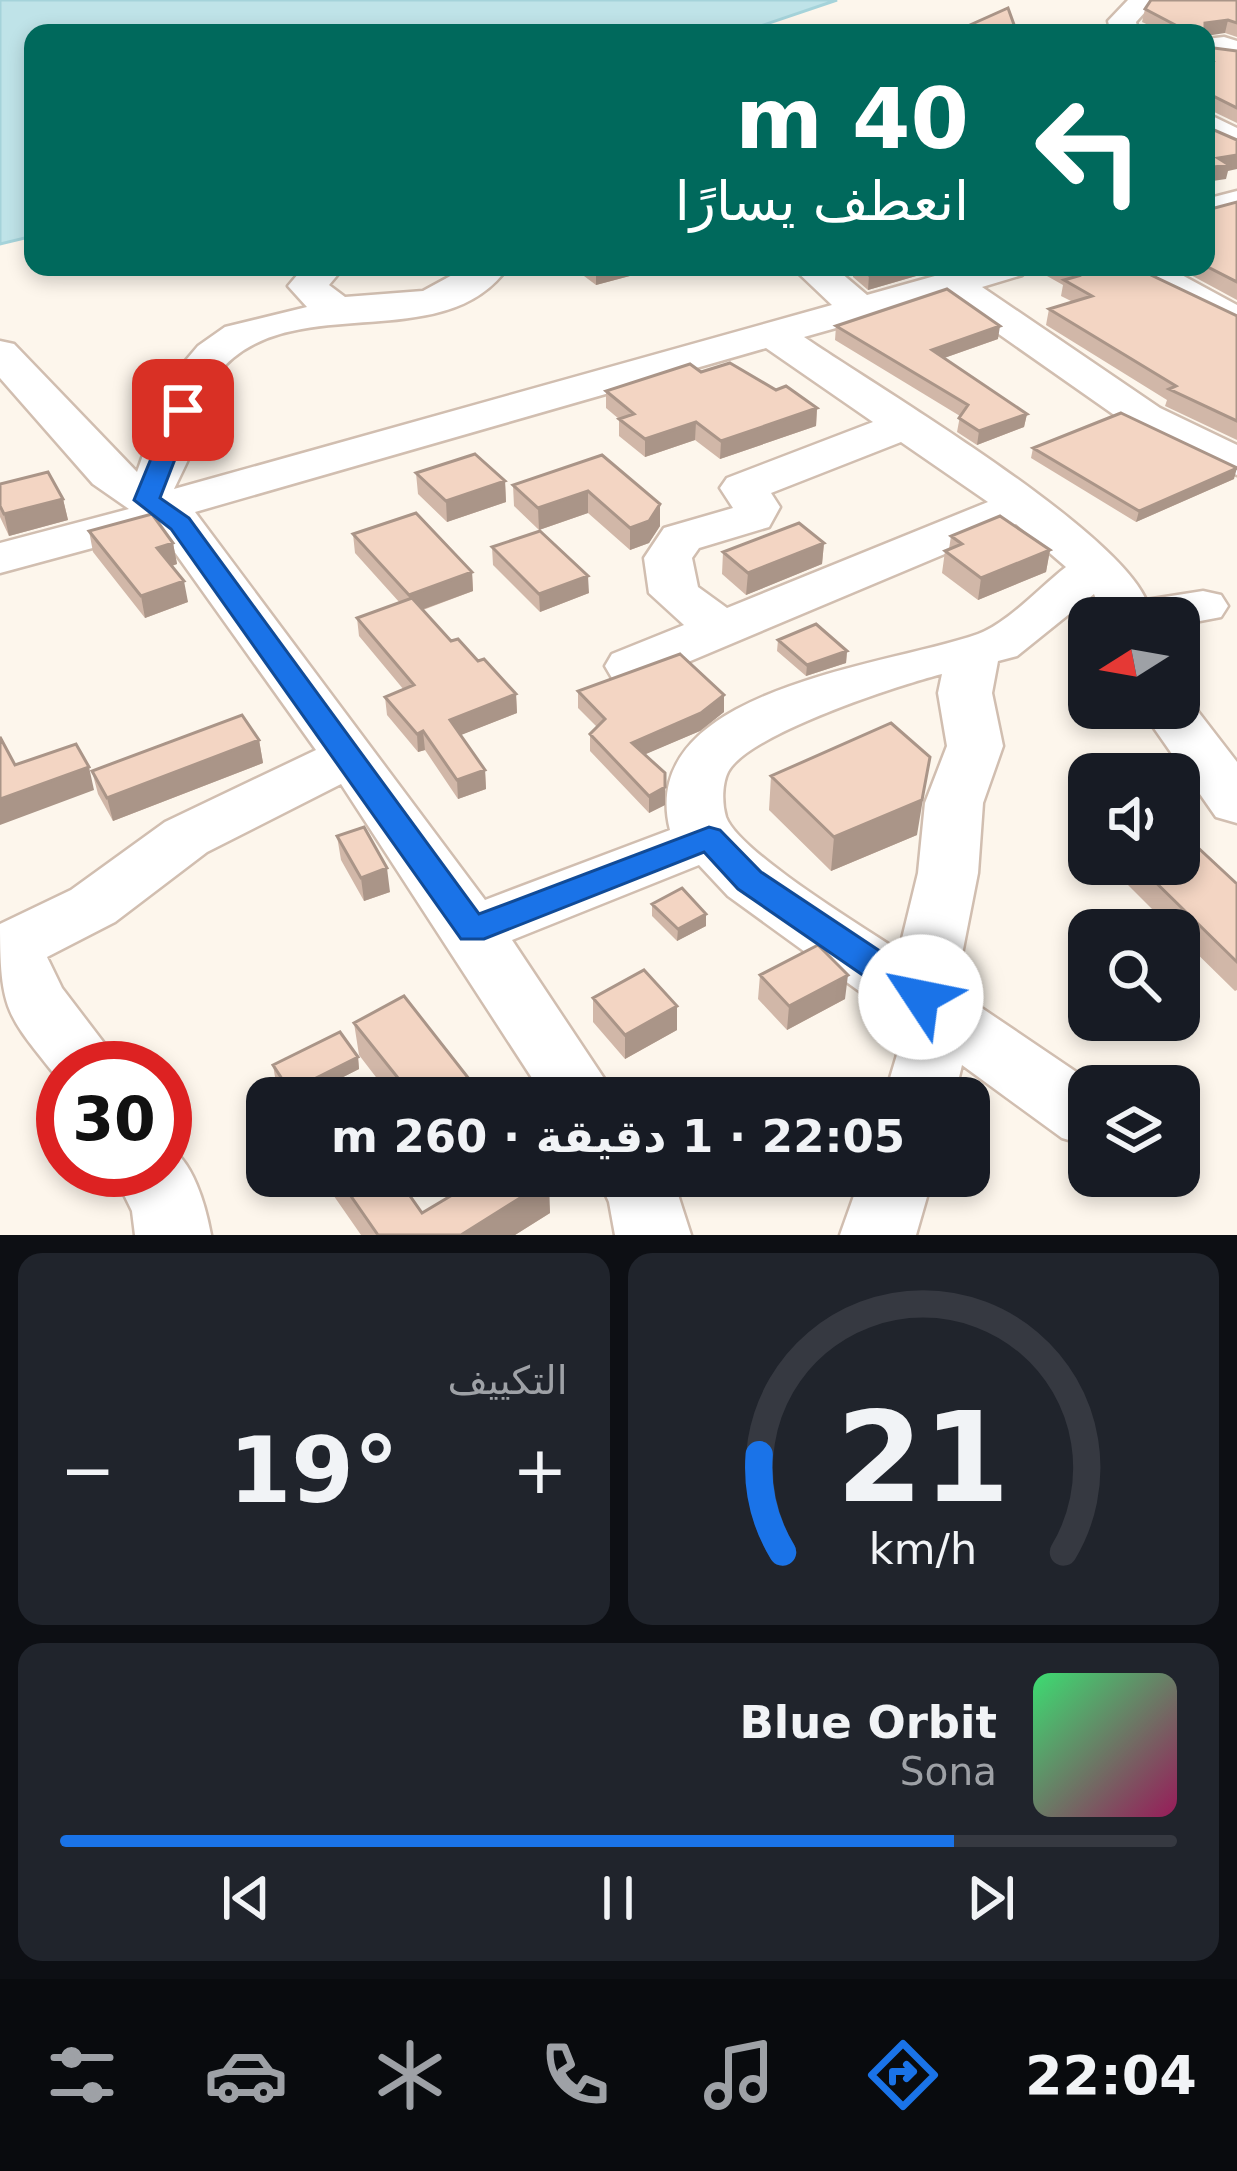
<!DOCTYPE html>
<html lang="ar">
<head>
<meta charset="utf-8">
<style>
  :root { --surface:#171b24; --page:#20242c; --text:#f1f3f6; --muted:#9ea1a6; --line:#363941; --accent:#1a73e8 }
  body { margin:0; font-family:"DejaVu Sans",Vazirmatn,sans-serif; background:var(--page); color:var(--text); direction:rtl; height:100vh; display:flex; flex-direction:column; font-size:45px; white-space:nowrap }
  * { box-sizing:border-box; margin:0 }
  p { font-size:39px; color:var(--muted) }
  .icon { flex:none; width:66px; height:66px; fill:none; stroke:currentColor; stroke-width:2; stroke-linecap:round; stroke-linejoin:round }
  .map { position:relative; height:1235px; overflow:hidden; direction:ltr }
  .side { display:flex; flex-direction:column; gap:18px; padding:18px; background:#0d0f14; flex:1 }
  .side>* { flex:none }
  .guide { position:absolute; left:24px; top:24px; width:1191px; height:252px; border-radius:24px; box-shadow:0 6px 18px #0003; direction:rtl; background:#00695c; color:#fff; overflow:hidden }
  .needle { width:78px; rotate:259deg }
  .tools { position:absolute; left:1068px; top:597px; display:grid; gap:24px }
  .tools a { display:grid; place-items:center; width:132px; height:132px; border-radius:24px; background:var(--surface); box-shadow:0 6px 18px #0003; font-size:60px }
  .speed { position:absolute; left:36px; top:1041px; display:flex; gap:24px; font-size:60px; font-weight:700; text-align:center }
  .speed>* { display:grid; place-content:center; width:156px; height:156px; border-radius:50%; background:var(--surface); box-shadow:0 6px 18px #0003; line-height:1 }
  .speed .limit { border:18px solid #d22; background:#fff; color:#111 }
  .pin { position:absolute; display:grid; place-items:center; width:102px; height:102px; color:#fff; margin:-51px; border-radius:24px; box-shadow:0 6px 18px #0006 }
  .me { position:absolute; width:132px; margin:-66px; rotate:304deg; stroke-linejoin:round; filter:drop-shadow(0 0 9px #0008) }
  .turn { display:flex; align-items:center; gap:42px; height:252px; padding:0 48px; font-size:54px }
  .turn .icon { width:156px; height:156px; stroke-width:2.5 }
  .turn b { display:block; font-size:84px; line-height:102px }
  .big { font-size:90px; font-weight:800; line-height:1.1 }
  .side .tile { flex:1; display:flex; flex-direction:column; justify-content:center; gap:18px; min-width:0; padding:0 42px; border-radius:24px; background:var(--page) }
  .side .dial { align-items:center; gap:0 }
  .dial svg { height:312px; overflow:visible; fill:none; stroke:var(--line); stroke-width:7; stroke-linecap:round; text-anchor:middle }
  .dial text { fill:var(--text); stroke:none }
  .song { display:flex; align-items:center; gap:36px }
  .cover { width:144px; height:144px; border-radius:18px; background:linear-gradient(135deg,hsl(140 70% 55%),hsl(330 70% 35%)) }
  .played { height:12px; border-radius:6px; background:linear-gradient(90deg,var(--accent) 80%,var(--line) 80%) }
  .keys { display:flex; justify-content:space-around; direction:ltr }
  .heat { display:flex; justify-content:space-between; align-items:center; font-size:66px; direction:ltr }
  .side .tiles { flex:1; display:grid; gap:18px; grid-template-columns:1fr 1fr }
  .tile:last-child { grid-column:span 2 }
  .trip { position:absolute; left:246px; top:1077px; width:744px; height:120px; border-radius:24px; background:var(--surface); box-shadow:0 6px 18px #0003; font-weight:800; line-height:120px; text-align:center; direction:rtl }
  .tabs { display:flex; height:192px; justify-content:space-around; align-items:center; background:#090b0e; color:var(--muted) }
  .tabs .icon { width:84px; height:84px }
  .tabs .on { color:var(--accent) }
  .tabs b { font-size:54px; color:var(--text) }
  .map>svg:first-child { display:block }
  .water { fill:#bfe3e8; stroke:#a5d3da; stroke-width:3 }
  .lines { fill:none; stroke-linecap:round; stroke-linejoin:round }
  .minor-casing { stroke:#d1beb0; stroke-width:5 }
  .minor { fill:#fff; fill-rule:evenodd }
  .wall { fill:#d1b7a8 }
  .shaded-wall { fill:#aa9588 }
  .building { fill:#f3d5c3; stroke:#aa9588; stroke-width:3 }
  .route { fill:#1a73e8; stroke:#114b97; stroke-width:3 }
</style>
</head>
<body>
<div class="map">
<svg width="1237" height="1235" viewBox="0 0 1237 1235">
  <rect width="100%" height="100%" fill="#fdf6ec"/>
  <path class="water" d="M0,0H837L740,33H33V236L0,244Z"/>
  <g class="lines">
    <g class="minor-casing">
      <path id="minor" d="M1128,0H1156L1136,22L1139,33H1111L1108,21Z
        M1224,37L1237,41V61L1206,57V39Z
        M1206,113L1237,128V152L1206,137Z
        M1237,191V212L1206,221V199Z
        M304,267H344L329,285L345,297L423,291L467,267H508C443,361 284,284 215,377C203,393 203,419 197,438C191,455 182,472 174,489L832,305L792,267H834L867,295L967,267H1028L1022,275L982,287L1160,408L1237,445V475L1130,426L946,297L804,337C880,389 1113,526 1146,600L1203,591L1221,595L1228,606L1221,617L1179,625V618H1103L1094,594L1017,656L998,661L992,693L1003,746L983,803L978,873L955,990L1097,1086H1089V1146L1062,1138L962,1065L954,1098H884L906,1025L728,896L699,865L512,940L617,1098H545L341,784L207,852L115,922L47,957L62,988L123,1068H63V1085C8,1015 0,1016 0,924L71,890L165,822L316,750L159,530L0,573V543L129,509L93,484L0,378V341L14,344L137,472L170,379L198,346L225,327L307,307L288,286ZM766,348L873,422L727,478L720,488L733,508L664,528L644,558L649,593L684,625L612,654L605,666L612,678L631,683L650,678L1016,524L1066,567C1040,587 1008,623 978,634C889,666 634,688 670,830L485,900L195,512ZM901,442L988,502L727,608L698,587L692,558L699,548L769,527L780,507L771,493ZM942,674L938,693L947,746L925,803L918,873L899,951C863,927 739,852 726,817C722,804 722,784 728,772C748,734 899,685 942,674Z
        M1120,267H1167L1237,305V333L1126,275Z
        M1179,694L1186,696L1237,762V823L1216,817L1140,708H1179Z
        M165,1145C193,1158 206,1207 211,1235H135L132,1211L112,1170H165Z
        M597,1176H672L691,1235H615L609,1202Z
        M861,1176H933L916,1235H840Z"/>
    </g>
    <use href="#minor" class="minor"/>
  </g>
  <path class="wall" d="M1237,0V37L1225,33H1158L1161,31L1142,22L1145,9Z
    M1206,47L1237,51V123L1208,109L1206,110Z
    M1237,202V300L1176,267H1206V203L1207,210Z
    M572,267H641V273L596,285Z
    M853,267H947L868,290L853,277Z
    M1049,267H1134L1237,316V440L1165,406L1167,400L1046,325L1049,309L1073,302L1061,296L1063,285L1047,276Z
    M836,326L998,339L944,358L1027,414L1024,427L977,445L957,432L960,416L835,340Z
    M701,372L776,390L817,408L816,426L720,459L695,440L645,457L619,436V419L606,408V391Z
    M1033,448L1234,479L1136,522L1031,458Z
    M602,455L660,526L649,543L630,550L588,513L539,530L514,506L513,485Z
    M416,473L505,481L506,502L447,522L418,494Z
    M0,484L63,499L68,520L9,536L0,517Z
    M89,531L173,543L177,564L172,566L188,602L145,618L93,552Z
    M353,534L472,572L473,591L423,610L451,641L478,661L516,694L517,713L460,735L485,770L486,789L458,799L425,750L418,752L387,715L385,697L404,690L359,636L357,618L400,603L355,553Z
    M951,536L1050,550L1046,572L978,600L942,573L945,551L949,549Z
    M824,543L822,564L746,595L722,574L723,552Z
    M492,547L589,593L540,612L493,565Z
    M778,640L847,651L846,663L806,676L777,651Z
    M578,691L724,712L700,731L645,754L665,805L649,813L590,751V734L597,727L578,708Z
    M259,740L263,763L113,821L98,794L92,771Z
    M771,776L917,835L831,871L769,810Z
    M1089,814V846L1082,839L1087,815Z
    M337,836L390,892L364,901L341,860Z
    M1107,864H1179L1237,884V990L1235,991L1179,936V930H1173Z
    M652,904L706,926L677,941L652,916Z
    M760,975L845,999L787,1030L758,999Z
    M593,998L677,1030L625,1059L593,1022Z
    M354,1023L484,1098H392L359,1055Z
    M358,1057L359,1069L302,1098H289L275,1077L273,1065Z
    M320,1176H396L422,1213L463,1188L454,1176H546L550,1213L515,1235H361Z"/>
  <path class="shaded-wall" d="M1228,20L1225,33L1206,36L1205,23Z
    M1237,155V169L1228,171L1226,179L1206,182V168L1218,158Z
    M596,267H641V273L596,285Z
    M898,267H947L868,290L869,275Z
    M1000,326L998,339L930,363L932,350Z
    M817,408L816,426L720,459L721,441Z
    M1027,414L1024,427L977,445L979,431Z
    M696,422L695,440L645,457V439Z
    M1237,468L1234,479L1136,522L1139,511Z
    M505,481L506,502L447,522L446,501Z
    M588,491V513L539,530L538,508Z
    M63,499L68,520L9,536L4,514Z
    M660,504V526L649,543L630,550V528Z
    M173,543L177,564L162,569L157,548Z
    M824,543L822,564L746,595L748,573Z
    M1050,550L1046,572L978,600L981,578Z
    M472,572L473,591L410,614L409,595Z
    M588,576L589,593L540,612L539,594Z
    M184,581L188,602L145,618L141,596Z
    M847,651L846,663L806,676L807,665Z
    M516,694L517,713L451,739L450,720Z
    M724,695V712L700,731L632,760V743Z
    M423,731L425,750L418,752L417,734Z
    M259,740L263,763L113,821L107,798Z
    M930,757L917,835L831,871L834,837Z
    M89,767L94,790L0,825V799Z
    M485,770L486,789L458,799L457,780Z
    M665,787V805L649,813V796Z
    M387,868L390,892L364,901L361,878Z
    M706,914V926L677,941L678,929Z
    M848,975L845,999L787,1030L789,1006Z
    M677,1006V1030L625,1059V1035Z
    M358,1057L359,1069L302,1098H291L290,1091Z
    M549,1180L550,1213L515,1235H461Z"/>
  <path class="building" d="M1151,0H1237V23L1228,20L1205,23V33H1161L1159,32L1183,29L1145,9Z
    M1008,8L1017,33H952Z
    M1206,47L1237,51V108L1211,95L1206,98V62L1212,61L1206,57Z
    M1206,118L1207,127L1237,140V155L1218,158L1229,165L1206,168Z
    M1237,202V282L1206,266V203L1207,210Z
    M860,267H898L869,275Z
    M1062,267H1134L1237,316V421L1169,389L1176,386L1049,309L1092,296L1064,280L1078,276Z
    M947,289L1000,326L932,350L1027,414L979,431L959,418L968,405L836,326Z
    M730,363L776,390L786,386L817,408L721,441L696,422L645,439L619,419L634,414L606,391L690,364L701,372Z
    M1121,413L1237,468L1139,511L1033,448Z
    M475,454L505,481L446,501L416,473Z
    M602,455L660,504L649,521L630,528L588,491L538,508L513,485Z
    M48,472L63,499L4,514L0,506V484Z
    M416,513L472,572L409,595L353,534Z
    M152,514L173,543L157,548L184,581L141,596L89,531Z
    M1000,516L1050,550L981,578L945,551L962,544L951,536Z
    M799,523L824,543L748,573L723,552Z
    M540,531L588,576L539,594L492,547Z
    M412,598L451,641L458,639L478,661L484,659L516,694L450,720L485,770L457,780L423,731L417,734L385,697L414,685L357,618Z
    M816,624L847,651L807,665L778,640Z
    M680,654L724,695L701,713L632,743L665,773V787L649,796L590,734L605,719L578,691Z
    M242,715L259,740L107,798L92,771Z
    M891,723L930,757L922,800L834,837L771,776Z
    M0,737L15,765L76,744L89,767L0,799Z
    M364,827L387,868L361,878L337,836Z
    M1179,830L1237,884V962L1137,864H1179Z
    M682,888L706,914L678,929L652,904Z
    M818,945L848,975L789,1006L760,975Z
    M644,970L677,1006L625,1035L593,998Z
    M404,996L484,1098H414L354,1023Z
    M340,1032L358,1057L290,1091L273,1065Z
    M337,1176H396L422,1213L479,1179L476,1176H546L549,1180L461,1235H378Z"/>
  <path class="route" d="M183,403L194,410L160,498L189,518L479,914L709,827L720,830L761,872L934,987L939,997L934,1007H909L738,889L704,852L484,939H461L171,529L134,500L171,410Z"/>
</svg>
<div class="tools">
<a><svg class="needle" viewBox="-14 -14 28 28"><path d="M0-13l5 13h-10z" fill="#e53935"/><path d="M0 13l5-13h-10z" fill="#9ea1a6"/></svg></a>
<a><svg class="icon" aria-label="sound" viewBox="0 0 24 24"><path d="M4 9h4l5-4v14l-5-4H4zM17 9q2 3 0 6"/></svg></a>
<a><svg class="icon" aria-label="search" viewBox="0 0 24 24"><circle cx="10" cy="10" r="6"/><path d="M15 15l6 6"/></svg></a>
<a><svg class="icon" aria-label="layers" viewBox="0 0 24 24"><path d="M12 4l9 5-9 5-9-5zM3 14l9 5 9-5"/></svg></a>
</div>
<div class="speed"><div class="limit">30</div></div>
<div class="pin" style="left:183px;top:410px;background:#d93025"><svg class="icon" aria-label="arrive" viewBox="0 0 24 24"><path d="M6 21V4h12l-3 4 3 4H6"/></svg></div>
<svg class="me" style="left:921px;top:997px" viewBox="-20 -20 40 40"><circle r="19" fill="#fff"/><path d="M0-13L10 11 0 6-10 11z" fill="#1a73e8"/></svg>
<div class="trip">22:05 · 1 دقيقة · 260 m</div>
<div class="guide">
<div class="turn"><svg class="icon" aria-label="left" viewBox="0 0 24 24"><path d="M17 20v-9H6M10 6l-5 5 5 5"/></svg><div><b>40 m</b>انعطف يسارًا</div></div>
</div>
</div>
<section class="side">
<div class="tiles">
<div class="tile dial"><svg viewBox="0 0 100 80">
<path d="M14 69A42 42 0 1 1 86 69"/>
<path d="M14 69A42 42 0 0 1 8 44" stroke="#1a73e8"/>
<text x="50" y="56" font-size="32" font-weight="700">21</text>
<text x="50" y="72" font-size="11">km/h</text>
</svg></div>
<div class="tile"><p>التكييف</p>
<div class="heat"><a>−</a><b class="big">19°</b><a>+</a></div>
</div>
<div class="tile">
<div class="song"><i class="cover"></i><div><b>Blue Orbit</b><p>Sona</p></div></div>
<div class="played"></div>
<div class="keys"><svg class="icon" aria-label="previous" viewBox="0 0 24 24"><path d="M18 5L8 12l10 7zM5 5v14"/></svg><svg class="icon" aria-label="pause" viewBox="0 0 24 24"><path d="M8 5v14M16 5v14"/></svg><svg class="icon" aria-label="next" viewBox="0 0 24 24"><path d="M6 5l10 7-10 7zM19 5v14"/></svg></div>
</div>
</div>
</section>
<nav class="tabs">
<b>22:04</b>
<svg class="icon on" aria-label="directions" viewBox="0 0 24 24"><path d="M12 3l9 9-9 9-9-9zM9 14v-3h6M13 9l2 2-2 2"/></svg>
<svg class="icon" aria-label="music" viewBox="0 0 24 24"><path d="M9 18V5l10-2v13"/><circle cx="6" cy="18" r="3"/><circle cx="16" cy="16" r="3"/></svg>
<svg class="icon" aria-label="phone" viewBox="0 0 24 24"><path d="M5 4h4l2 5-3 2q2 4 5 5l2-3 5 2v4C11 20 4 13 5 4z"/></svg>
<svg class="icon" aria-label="climate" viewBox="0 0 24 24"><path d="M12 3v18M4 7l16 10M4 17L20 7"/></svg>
<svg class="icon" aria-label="car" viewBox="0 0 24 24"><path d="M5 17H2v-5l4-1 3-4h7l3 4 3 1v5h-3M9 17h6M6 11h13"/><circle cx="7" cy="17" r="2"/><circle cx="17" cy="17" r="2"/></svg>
<svg class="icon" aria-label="filters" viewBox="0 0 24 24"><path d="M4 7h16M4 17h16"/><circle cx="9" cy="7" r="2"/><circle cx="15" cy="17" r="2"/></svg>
</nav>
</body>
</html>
